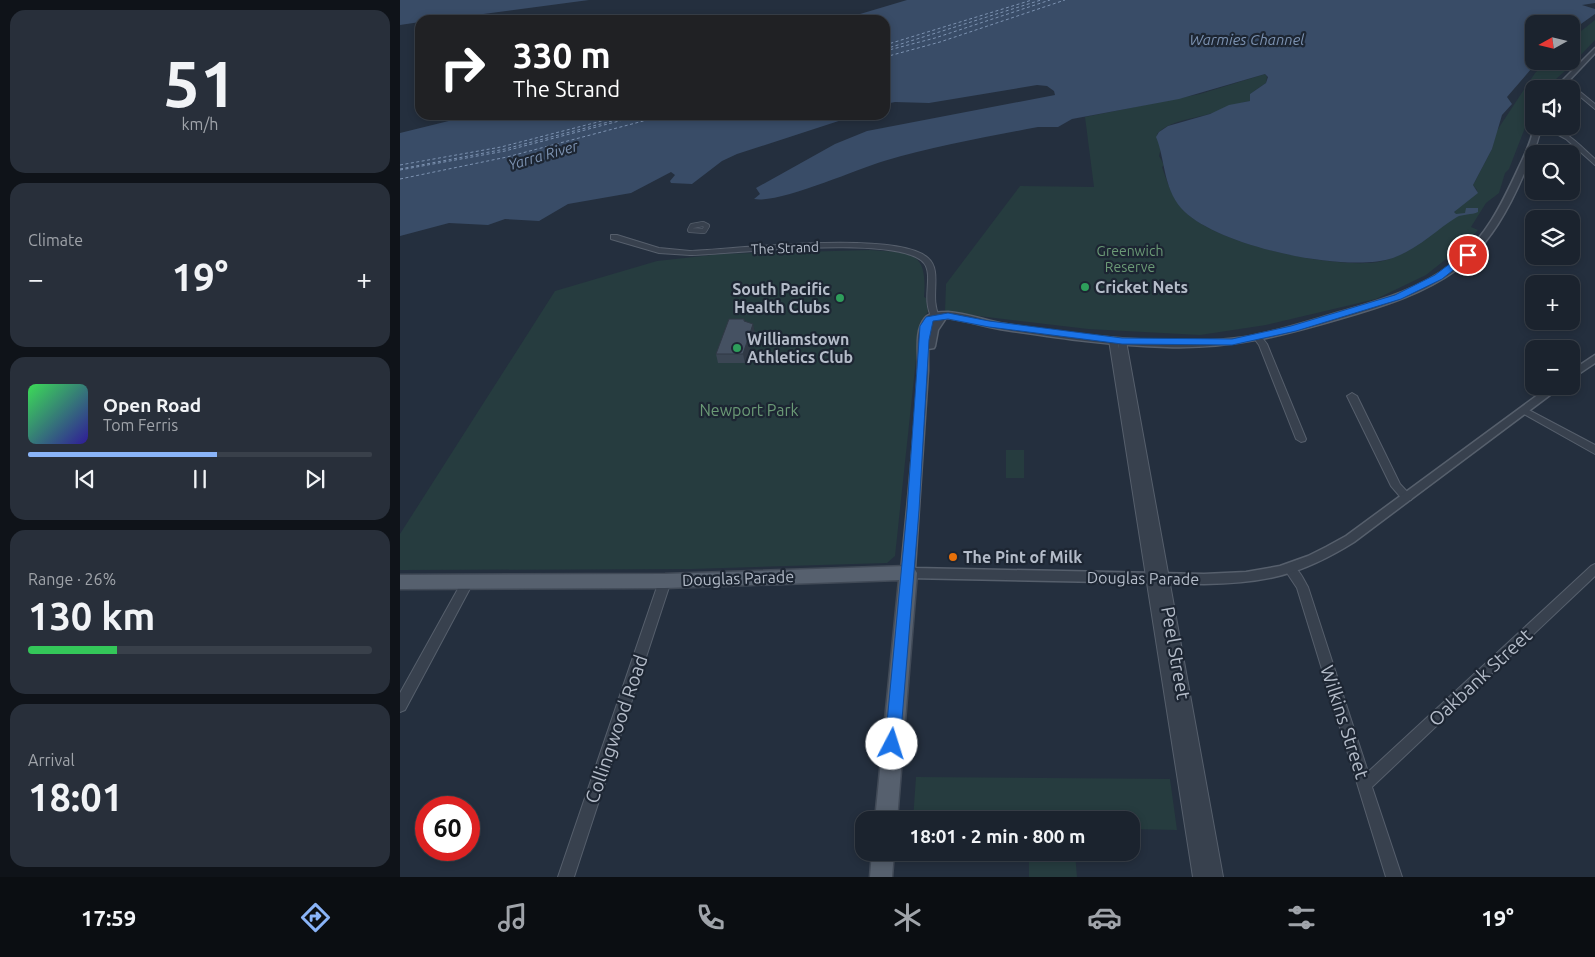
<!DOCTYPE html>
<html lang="en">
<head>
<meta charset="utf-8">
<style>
  :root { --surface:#1b232e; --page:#282f3a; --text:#f1f3f6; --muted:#a0a4aa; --line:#39404a; --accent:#8ab4f8 }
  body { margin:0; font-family:Ubuntu,sans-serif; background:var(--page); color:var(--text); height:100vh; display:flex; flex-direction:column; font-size:19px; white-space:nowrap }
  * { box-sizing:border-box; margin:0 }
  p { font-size:16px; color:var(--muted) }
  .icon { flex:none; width:28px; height:28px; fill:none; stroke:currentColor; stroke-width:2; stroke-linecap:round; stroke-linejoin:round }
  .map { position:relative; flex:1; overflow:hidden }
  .details { display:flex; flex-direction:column; gap:10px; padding:10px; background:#0f1319; width:400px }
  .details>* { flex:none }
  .top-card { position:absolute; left:15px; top:15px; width:475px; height:105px; border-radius:15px; box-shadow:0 2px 8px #0003,0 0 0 1px var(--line); background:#202124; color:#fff; overflow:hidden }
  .needle { width:32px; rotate:262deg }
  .controls { position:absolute; left:1125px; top:15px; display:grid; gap:10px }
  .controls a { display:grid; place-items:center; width:55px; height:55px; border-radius:10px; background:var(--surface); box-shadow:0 2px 8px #0003,0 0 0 1px var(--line); font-size:25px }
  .speed { position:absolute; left:15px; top:796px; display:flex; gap:10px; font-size:25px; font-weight:700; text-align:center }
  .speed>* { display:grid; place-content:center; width:65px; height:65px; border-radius:50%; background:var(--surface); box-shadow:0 2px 8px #0003,0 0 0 1px var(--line); line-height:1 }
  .speed .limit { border:8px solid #d22; background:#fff; color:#111 }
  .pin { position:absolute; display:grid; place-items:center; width:42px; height:42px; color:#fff; margin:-21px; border:2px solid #fff; border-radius:50%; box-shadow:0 1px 5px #0007 }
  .me { position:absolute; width:55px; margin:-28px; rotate:5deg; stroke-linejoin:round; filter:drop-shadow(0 0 4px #0008) }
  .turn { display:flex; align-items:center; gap:18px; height:105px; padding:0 15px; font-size:22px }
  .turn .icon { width:65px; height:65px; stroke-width:2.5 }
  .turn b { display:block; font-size:35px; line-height:42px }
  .big { font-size:38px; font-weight:700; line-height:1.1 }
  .details .tile { flex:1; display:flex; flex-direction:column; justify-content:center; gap:8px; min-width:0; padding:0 18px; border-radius:15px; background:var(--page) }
  .details .dial { align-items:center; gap:0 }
  .dial b { font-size:65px; line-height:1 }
  .song { display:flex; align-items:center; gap:15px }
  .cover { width:60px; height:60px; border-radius:8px; background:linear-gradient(135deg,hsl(130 70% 55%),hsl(250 70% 35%)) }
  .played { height:5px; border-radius:2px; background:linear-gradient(90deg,var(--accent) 55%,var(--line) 55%) }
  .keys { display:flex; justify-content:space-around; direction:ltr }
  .heat { display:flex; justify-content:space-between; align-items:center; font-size:28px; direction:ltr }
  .charge { height:8px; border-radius:4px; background:linear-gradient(90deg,#34c759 26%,var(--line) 0) }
  .trip { position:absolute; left:455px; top:811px; width:285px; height:50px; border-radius:15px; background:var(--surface); box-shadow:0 2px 8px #0003,0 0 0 1px var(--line); font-weight:700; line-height:50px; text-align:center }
  .tabs { display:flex; height:80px; justify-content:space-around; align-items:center; background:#0b0e12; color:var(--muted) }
  .tabs .icon { width:35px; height:35px }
  .tabs .selected { color:var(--accent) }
  .tabs b { font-size:22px; color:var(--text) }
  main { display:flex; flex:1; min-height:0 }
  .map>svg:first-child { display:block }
  .green { fill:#263c3f }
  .water { fill:#394c67 }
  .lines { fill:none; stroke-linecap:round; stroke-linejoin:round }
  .ferry { stroke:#7c92b1; stroke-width:1; stroke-dasharray:3 2.5; stroke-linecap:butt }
  .pedestrian-casing { stroke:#565f6c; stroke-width:6 }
  .minor-casing { stroke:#565f6c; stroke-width:2 }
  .tertiary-casing { stroke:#565f6c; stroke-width:3 }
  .primary-casing { stroke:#414a57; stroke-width:3 }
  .pedestrian { stroke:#38414e; stroke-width:4.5 }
  .minor { fill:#38414e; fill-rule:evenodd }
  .tertiary { fill:#38414e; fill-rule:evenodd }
  .primary { fill:#56606e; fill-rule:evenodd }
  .wall { fill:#3b4654 }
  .shaded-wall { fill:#303945 }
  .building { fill:#455162; stroke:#303945 }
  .route { fill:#1a73e8; stroke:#114b97 }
  .leisure-dot { fill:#2e9e5b; stroke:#1d2633; stroke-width:2 }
  .food-dot { fill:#e8710a; stroke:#1d2633; stroke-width:2 }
  .labels { text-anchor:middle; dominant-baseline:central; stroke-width:4.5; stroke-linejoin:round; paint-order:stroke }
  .far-street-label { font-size:14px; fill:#b4bcc9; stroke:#1d2633 }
  .far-park-label { font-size:14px; fill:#6b9a76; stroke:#1d2633 }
  .far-water-label { font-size:15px; font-style:italic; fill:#7c92b1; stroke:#1d2633 }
  .poi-label { font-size:16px; font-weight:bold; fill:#b4bcc9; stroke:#1d2633; text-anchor:start }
  .park-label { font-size:16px; fill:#6b9a76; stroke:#1d2633 }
  .street-label { font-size:16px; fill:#b4bcc9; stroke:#1d2633 }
  .near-street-label { font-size:19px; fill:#b4bcc9; stroke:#1d2633 }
</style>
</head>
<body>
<main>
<section class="details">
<div class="tile dial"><b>51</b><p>km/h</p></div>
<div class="tile"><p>Climate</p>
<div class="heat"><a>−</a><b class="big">19°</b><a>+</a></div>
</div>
<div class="tile">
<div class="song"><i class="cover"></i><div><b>Open Road</b><p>Tom Ferris</p></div></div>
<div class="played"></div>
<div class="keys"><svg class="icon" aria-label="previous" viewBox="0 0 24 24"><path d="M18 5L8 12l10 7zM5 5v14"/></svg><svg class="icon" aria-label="pause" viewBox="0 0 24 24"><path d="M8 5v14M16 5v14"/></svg><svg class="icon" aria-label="next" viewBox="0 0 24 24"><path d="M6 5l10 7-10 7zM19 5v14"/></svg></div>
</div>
<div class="tile"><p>Range · 26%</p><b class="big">130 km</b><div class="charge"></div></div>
<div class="tile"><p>Arrival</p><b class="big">18:01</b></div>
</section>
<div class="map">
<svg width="1195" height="877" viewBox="0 0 1195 877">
  <rect width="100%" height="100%" fill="#242f3e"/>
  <path class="green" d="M1195,20V40L1176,60L1171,59V39Z
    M1148,61H1166L1159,68L1166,70L1145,89H1134V111L1130,115L1109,169L1105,173L1099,193L1086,203L1071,227L1078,230L1065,244L1026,275L976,299L866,325L800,335L688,329L545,312L546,284L620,186L694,187L685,117L800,94L865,74L867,77L866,83L850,94V101C835,104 823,110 809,114C792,119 769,121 757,134L761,148L759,156L764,165L762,167C767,181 771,195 781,207C809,244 934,269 978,262C1006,257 1040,232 1056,210C1062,201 1072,201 1077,190L1073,185L1092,149L1096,132L1135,73Z
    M470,250C510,253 528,249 524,297L526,298L528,312L520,322L495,556L487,563L292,569L0,570V534L155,291L257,261L321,254Z
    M606,450H624V478H606Z
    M516,777L770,779L777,830L731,829V820H513Z
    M629,853H675L677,877H629Z"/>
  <path class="water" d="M0,0H189L38,20H20V22L0,25Z
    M507,0H1195V3L1182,5L1195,9V14L1171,31V24H1134V61H1138L1107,97L1112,104L1102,115L1092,149L1073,185L1078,193L1054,212L1056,214L1065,213L1066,208H1078V212C1072,215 1062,214 1057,217C1036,230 1018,249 993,258C947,274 814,246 781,208C763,187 765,158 756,137L759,132L768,126L810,114L829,105L850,101V94L866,83L868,77L865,74L779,99L672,119L658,127H638C586,137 534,146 484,161C454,170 379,204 354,199L360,194L356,188L435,144L467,131L655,95L654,91L647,86L637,85L529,103L495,102L485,104V20H440Z
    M73,115H457L337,154L322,161L292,184L271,183L270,181L275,175L271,172L231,193L168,204L139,221L105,219L88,225L49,223L0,236V133Z"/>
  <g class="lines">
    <path class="ferry" d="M485,45L632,0
      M485,49L641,0
      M485,51L535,38L650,0
      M485,57L540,42L665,0
      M0,165L101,147L225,115
      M0,169L105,149L235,115
      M0,170L105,151L242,115
      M0,179L107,157L266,115"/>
    <g class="pedestrian-casing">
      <path id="pedestrian" d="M303,224L307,226L304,231L290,230L292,226Z"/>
    </g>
    <g class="minor-casing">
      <path id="minor" d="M1162,81L1173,86L1195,104V109L1171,89L1160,84L1159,83Z
        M1142,126C1164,126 1180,146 1195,159V165L1166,139Z
        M211,235H217L259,248L290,251C335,249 497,230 528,258C543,271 529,297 539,316L538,318H532C521,299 534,276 524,263C500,234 330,254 290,255L259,253L211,239Z
        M857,334L860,335L867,344L906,439L905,441L901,442L896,439L859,345L853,337Z
        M713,337L717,340L719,349L718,341L719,339L722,338L726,341L823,877H793L709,340Z
        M952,393L957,396L1000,484L1012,497L1011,500H1003L991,486L947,396Z
        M1125,408L1195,445V454L1122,413L1120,411L1122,409Z
        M1195,564V576L972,787L1002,877H986L897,588L885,570L887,567C898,564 903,579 908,587L968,772L1191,566Z
        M68,576L72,578L74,581L5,710L0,712V693L64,578Z
        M265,576L269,578L271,581L174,877H158L259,581L261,578Z"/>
    </g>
    <g class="tertiary-casing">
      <path id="tertiary" d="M1195,48V53L1161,89H1154Z
        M1134,126H1141C1139,141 1132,155 1126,169C1110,207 1090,245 1056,270C1024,293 986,305 949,316C885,335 834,349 767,347C713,346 659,338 606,330C586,327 566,320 546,318L538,330L535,346L534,348L528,349V371L515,568L804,574L846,572L880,566L908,556L926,547L946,536L1150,386H1162L954,542C901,575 866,583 804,584L508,578L503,577L501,573C507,505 515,438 518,370C519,354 514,331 525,318C530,312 541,312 548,312C567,313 586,321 605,324C652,332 701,338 749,340C782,342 814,342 846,337C880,331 912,320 944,311C981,300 1020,289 1051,265C1085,240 1102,204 1119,167C1125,154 1132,141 1134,126Z
        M1195,355V363L1171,379V371Z"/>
    </g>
    <g class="primary-casing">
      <path id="primary" d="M508,566L514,568L517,573L497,820H475L499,580L265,588L0,589V575L265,574Z
        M472,852H494L492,877H470Z"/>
    </g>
    <use href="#pedestrian" class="pedestrian"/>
    <use href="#minor" class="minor"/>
    <use href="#tertiary" class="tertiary"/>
    <use href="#primary" class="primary"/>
  </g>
  <path class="wall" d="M344,319L345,322L355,333L345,363H318L316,354Z"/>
  <path class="shaded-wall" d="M353,324L355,333L345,363L343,354Z"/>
  <path class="building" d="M329,319H344V321L353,324L343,354H316Z"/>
  <path class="route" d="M1064,253L1072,255L1042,279L1001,299L896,331L832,345L722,344L589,327L548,319L533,321L529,340L519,510L500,744L498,749L492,751L487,749L485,744L507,510L519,340L520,326L526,317L548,313L589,321L722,338L832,339L891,326L995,295L1035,275Z"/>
  <g class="leisure-dot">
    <circle cx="685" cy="287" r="5"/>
    <circle cx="440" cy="298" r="5"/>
    <circle cx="337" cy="348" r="5"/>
  </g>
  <circle class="food-dot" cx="553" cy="557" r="5"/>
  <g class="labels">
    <g class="far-street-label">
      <text transform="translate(385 248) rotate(-2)">The Strand</text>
    </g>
    <g class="far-park-label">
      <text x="730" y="251">Greenwich<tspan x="730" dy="16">Reserve</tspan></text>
    </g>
    <g class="far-water-label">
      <text x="847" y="39">Warmies Channel</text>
      <text transform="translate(143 155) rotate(-16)">Yarra River</text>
    </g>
    <g class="poi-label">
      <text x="695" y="287">Cricket Nets</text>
      <text x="430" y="289" text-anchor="end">South Pacific<tspan x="430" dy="18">Health Clubs</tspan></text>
      <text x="347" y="339">Williamstown<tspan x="347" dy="18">Athletics Club</tspan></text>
      <text x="563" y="557">The Pint of Milk</text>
    </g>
    <g class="park-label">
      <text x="349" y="410">Newport Park</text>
    </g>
    <g class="street-label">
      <text transform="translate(338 578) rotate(-2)">Douglas Parade</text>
      <text transform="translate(743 578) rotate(1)">Douglas Parade</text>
    </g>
    <g class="near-street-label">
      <text transform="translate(776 653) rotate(80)">Peel Street</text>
      <text transform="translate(1080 677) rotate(-43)">Oakbank Street</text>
      <text transform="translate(945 722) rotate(72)">Wilkins Street</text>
      <text transform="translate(216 729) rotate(-71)">Collingwood Road</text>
    </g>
  </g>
</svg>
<div class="controls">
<a><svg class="needle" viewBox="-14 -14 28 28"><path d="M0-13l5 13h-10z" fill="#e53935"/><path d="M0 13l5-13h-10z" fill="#a0a4aa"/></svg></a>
<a><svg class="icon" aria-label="sound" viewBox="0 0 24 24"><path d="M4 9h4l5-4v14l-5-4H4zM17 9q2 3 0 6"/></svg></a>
<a><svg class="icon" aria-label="search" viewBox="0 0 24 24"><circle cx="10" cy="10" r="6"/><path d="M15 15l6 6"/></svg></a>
<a><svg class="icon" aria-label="layers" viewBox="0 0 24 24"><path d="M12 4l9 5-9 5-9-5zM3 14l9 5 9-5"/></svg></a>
<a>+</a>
<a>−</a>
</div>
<div class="speed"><div class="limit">60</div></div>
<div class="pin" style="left:1068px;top:255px;background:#d93025"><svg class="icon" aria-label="arrive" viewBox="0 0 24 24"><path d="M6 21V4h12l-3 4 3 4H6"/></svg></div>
<svg class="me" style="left:492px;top:744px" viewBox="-20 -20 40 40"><circle r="19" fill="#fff"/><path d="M0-13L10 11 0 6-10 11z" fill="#1a73e8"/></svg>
<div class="trip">18:01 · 2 min · 800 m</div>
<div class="top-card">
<div class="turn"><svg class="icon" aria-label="right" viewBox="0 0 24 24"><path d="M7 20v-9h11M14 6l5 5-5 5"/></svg><div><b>330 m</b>The Strand</div></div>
</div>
</div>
</main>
<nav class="tabs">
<b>17:59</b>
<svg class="icon selected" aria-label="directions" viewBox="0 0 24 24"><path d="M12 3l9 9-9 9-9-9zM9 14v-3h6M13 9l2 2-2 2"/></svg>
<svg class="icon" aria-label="music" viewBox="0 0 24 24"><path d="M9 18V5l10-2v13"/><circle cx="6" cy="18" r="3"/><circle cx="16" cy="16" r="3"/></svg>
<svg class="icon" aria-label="phone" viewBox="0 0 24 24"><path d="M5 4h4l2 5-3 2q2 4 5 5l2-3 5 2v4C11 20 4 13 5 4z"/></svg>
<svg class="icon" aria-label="climate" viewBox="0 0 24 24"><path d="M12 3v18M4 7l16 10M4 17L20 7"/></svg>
<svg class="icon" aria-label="car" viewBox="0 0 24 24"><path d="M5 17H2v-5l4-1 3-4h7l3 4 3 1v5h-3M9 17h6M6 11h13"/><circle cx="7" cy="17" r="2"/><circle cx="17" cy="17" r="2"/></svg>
<svg class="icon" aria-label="filters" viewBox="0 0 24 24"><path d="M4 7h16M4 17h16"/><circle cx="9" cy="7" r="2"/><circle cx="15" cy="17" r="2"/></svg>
<b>19°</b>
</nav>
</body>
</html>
